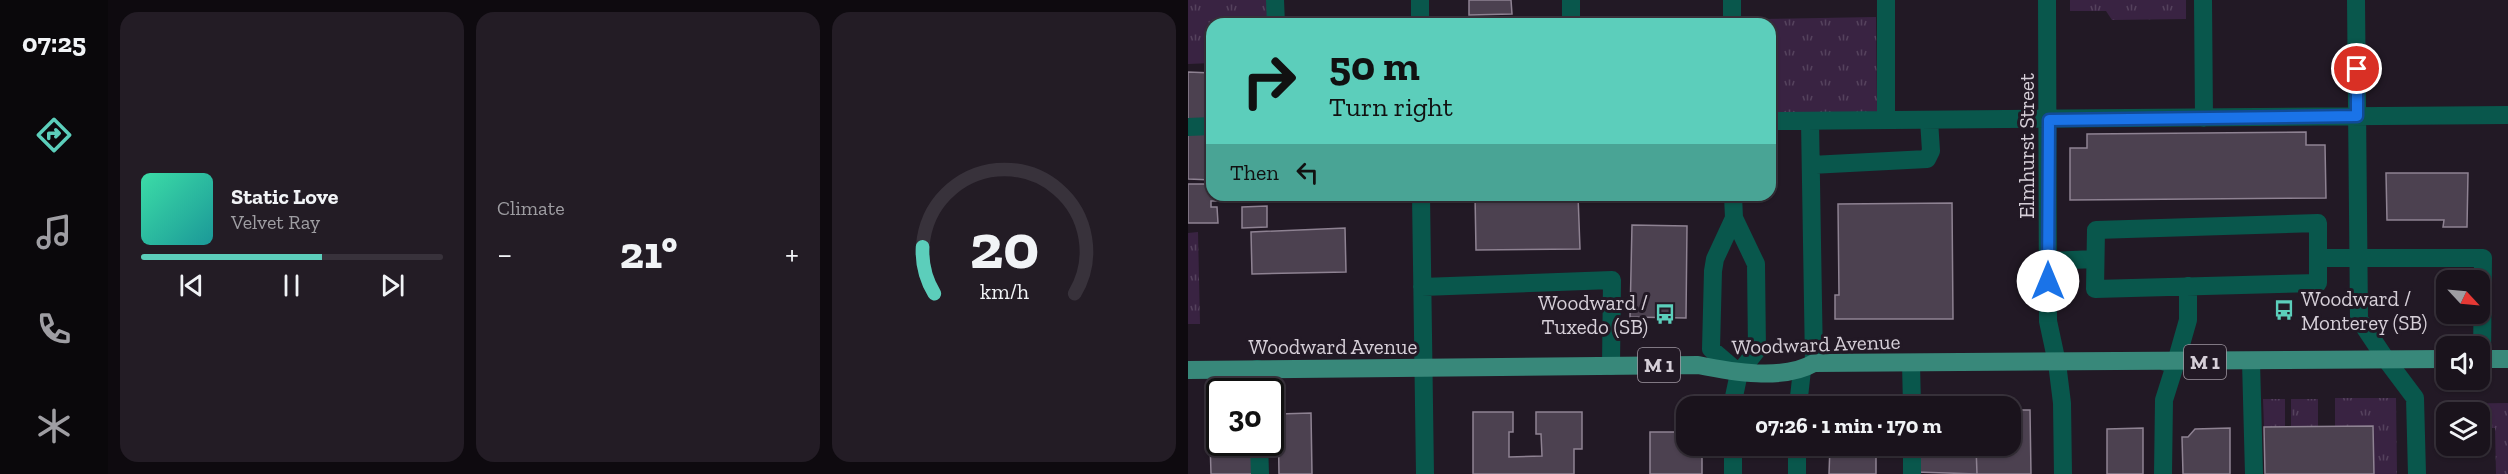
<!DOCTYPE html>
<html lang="en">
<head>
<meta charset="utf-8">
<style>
  :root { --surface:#1a131c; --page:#231c25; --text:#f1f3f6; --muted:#9f9ea3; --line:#38323b; --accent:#5ccebb }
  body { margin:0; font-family:"Zilla Slab",serif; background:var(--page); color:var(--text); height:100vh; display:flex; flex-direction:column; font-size:22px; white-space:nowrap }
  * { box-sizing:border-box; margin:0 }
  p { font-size:20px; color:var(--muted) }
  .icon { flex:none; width:33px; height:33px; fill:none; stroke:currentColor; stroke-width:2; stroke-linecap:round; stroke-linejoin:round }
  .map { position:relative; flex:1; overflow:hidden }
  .details { display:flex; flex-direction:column; gap:12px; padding:12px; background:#0e0a0f; width:1080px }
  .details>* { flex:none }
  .hud { position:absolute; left:18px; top:18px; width:570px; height:183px; border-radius:18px; box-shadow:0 2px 4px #0004,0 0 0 2px var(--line); background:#5ccebb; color:#111; overflow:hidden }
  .needle { width:39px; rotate:116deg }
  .tools { position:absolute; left:1248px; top:270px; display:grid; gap:12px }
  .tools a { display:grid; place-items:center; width:54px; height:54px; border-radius:12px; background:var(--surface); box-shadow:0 2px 4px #0004,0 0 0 2px var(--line); font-size:30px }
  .speed { position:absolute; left:18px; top:378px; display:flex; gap:12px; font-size:30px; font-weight:700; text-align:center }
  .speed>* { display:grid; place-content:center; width:78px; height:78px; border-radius:50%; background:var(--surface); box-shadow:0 2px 4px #0004,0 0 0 2px var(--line); line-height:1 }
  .speed .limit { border:3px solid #111; border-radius:9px; background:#fff; color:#111 }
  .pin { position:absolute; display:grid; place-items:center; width:51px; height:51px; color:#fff; margin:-26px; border:3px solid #fff; border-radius:50%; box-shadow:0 2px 6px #0007 }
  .me { position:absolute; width:66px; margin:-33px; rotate:0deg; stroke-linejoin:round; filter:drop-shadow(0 0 4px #0008) }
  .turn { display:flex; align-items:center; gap:21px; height:126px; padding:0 24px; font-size:27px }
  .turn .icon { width:78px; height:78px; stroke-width:2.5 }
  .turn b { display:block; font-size:42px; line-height:51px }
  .then { display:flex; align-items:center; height:57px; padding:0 24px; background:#0003; gap:12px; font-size:22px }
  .big { font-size:45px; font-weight:800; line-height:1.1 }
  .details .tile { flex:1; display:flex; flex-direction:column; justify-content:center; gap:9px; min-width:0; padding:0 21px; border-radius:18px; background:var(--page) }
  .details .dial { align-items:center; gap:0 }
  .dial svg { height:156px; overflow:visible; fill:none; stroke:var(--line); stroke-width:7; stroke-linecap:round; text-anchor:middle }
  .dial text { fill:var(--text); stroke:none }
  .song { display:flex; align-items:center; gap:18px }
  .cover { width:72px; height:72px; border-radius:9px; background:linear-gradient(135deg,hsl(160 70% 55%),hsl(180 70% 35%)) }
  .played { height:6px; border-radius:3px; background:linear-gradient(90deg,var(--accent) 60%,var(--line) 60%) }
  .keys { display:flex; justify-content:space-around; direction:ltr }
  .heat { display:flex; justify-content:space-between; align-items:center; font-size:33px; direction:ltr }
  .details .tiles { flex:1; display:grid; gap:12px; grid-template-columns:repeat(3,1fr) }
  .trip { position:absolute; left:488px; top:396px; width:345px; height:60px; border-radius:18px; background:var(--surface); box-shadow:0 2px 4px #0004,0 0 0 2px var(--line); font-weight:800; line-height:60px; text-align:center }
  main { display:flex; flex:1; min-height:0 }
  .dock { display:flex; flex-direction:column; width:108px; justify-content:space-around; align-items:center; background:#0a080b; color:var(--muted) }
  .dock .icon { width:42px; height:42px }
  .dock .selected { color:var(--accent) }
  .dock b { font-size:27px; color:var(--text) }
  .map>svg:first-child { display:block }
  .grass { fill:url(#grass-tufts) }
  .building { fill:#4c4150; stroke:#8e8292; stroke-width:1.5 }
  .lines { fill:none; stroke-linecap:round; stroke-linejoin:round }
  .minor { stroke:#09574c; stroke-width:18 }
  .major { stroke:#38887a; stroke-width:18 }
  .route-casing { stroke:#114b97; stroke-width:15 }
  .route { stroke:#1a73e8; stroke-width:10 }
  .labels { text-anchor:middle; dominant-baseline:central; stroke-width:6; stroke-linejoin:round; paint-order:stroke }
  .shield { fill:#221925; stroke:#a098a2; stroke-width:1.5 }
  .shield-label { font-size:20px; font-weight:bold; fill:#d6cfd8 }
  .street-label { font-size:21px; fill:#d6cfd8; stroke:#221925 }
  .poi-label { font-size:21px; fill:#d6cfd8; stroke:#221925; text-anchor:start }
</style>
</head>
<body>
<main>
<nav class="dock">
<b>07:25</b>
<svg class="icon selected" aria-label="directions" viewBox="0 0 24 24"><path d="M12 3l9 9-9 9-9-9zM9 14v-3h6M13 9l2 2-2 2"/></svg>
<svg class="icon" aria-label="music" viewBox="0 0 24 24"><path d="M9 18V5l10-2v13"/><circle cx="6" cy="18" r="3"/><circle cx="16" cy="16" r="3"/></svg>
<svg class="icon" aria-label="phone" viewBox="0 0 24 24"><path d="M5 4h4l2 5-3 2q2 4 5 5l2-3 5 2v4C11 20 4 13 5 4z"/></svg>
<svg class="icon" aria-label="climate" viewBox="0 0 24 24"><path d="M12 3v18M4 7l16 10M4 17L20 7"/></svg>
</nav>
<section class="details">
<div class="tiles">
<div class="tile">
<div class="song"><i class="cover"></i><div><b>Static Love</b><p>Velvet Ray</p></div></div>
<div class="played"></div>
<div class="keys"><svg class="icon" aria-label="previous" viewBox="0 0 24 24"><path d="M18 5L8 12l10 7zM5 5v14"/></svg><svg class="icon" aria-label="pause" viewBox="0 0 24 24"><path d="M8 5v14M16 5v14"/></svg><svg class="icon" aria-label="next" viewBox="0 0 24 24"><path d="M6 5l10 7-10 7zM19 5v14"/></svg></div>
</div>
<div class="tile"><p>Climate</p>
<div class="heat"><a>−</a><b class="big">21°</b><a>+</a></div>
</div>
<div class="tile dial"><svg viewBox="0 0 100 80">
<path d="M14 69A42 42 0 1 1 86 69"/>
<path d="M14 69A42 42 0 0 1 8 45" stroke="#5ccebb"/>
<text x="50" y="56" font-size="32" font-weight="700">20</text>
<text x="50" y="72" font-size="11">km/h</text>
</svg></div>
</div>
</section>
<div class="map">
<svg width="1320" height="474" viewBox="0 0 1320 474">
  <defs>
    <pattern id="grass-tufts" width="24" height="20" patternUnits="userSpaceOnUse" patternTransform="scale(1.5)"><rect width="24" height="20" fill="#392342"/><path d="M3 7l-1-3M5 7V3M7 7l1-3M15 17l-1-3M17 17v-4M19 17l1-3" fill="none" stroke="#55425d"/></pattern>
  </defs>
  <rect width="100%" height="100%" fill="#221925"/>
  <path class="grass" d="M0,0H84L85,24H24V63L0,64Z
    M882,0H998V19L924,20L918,11H882Z
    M688,17L689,112L582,114V24H570V19Z
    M10,232L12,324H0V233Z
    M1147,398H1208L1209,474H1186L1185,426H1147Z
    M1075,399H1097V427H1076Z
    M1103,399H1130V426L1103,427Z
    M1320,403V474H1308L1307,428H1292V412H1258V429H1251V404Z"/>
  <path class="building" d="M281,0H323L324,14L281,15Z
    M0,72L24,73V119L0,120Z
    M1118,132V145H1137L1138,198L882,200V148H899V134Z
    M0,134H24V180L0,179Z
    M1198,173H1280L1279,227H1255L1256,220H1199Z
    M0,184H23L24,195H31V201H23V207H29L30,223H0Z
    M287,195H390L392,249L288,250Z
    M764,203L765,319H647V295H651L650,204Z
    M79,206V227L54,228V207Z
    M444,225L499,226L498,318L442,317Z
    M157,228L158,272L64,274L63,232Z
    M822,410H842L843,474H789L788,446H822Z
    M285,412H325V432H321V457L354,456L353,434H348V412H394V449H386V474H285Z
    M123,413L124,474H91L90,414Z
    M29,423H32V442H70V474H23L22,441L29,439Z
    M1185,426L1186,474H1077L1076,427Z
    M955,428V474H919V429Z
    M1042,428V474H995L994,437H1000L1007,429Z
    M462,432H498V446H514V474H462Z
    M642,446H688V474H641Z
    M728,446H788L789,474L728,472Z"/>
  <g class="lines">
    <path class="minor" d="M87,0L88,24
      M232,0V24
      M383,0V24
      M544,0V24
      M698,0V120
      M859,0L860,321L869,363
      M1015,0L1016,118
      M1168,0L1171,319L1197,358L1185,359
      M582,121L1320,115
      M622,121L626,363
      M0,127L24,126
      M623,165L739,159L743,151L741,120
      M233,195L237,474
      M546,218L527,259L525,271L523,349L551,373
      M1130,258V283L907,289L908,230L1130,223V258H1295L1294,359
      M861,261L907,259
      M234,287L424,280L423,366
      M1197,358L1227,398L1229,474
      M1063,361L1066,474
      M988,362L1000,320V286
      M723,363L724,406
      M874,363H869L874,403L875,474
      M69,369L70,392
      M544,406L551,373L569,350L568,264L546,218L545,195
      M610,406L614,370
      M71,442L72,474
      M545,446V474
      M724,446V474
      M609,474V446
      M975,474L976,400L988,362H977"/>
    <path class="major" d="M1292,359H1320
      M0,370L510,365C544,372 595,381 626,363L1258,359"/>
  </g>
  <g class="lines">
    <g class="route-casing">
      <path id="route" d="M860,281L861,120L1169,116V69"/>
    </g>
    <use href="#route" class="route"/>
  </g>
  <defs>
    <g id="bus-bare" transform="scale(1.62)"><path d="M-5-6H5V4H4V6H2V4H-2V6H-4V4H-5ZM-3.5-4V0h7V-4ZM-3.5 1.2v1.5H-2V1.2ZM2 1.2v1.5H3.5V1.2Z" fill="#5ccebb" stroke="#221925" stroke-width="2.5" paint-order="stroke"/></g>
  </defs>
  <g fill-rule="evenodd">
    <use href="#bus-bare" x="1096" y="310"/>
    <use href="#bus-bare" x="477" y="314"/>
  </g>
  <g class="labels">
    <g class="shield">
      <rect x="996" y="345" width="42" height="34" rx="4.5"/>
      <rect x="450" y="348" width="42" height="34" rx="4.5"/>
    </g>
    <g class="shield-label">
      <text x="1017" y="362">M 1</text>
      <text x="471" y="365">M 1</text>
    </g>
    <g class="street-label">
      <text transform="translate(838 146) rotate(-90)">Elmhurst Street</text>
      <text transform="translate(628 344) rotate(-2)">Woodward Avenue</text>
      <text x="145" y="346">Woodward Avenue</text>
    </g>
    <g class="poi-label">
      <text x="1113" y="298">Woodward /<tspan x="1113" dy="24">Monterey (SB)</tspan></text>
      <text x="460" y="302" text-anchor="end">Woodward /<tspan x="460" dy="24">Tuxedo (SB)</tspan></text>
    </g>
  </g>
</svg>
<div class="tools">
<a><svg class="needle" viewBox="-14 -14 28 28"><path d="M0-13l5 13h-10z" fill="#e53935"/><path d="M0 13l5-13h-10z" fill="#9f9ea3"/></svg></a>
<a><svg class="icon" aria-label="sound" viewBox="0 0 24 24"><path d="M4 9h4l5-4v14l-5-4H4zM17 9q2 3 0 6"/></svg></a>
<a><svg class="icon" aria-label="layers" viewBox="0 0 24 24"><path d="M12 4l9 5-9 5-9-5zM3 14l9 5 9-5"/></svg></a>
</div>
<div class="speed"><div class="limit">30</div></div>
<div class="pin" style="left:1169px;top:69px;background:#d93025"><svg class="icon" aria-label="arrive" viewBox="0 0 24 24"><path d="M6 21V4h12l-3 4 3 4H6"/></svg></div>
<svg class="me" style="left:860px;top:281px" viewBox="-20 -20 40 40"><circle r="19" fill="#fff"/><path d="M0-13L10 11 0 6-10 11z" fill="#1a73e8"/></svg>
<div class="trip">07:26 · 1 min · 170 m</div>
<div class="hud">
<div class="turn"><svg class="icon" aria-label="right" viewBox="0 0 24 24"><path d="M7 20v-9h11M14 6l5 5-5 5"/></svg><div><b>50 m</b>Turn right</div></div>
<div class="then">Then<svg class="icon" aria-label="left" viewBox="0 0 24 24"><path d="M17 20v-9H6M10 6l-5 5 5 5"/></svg></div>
</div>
</div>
</main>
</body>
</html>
